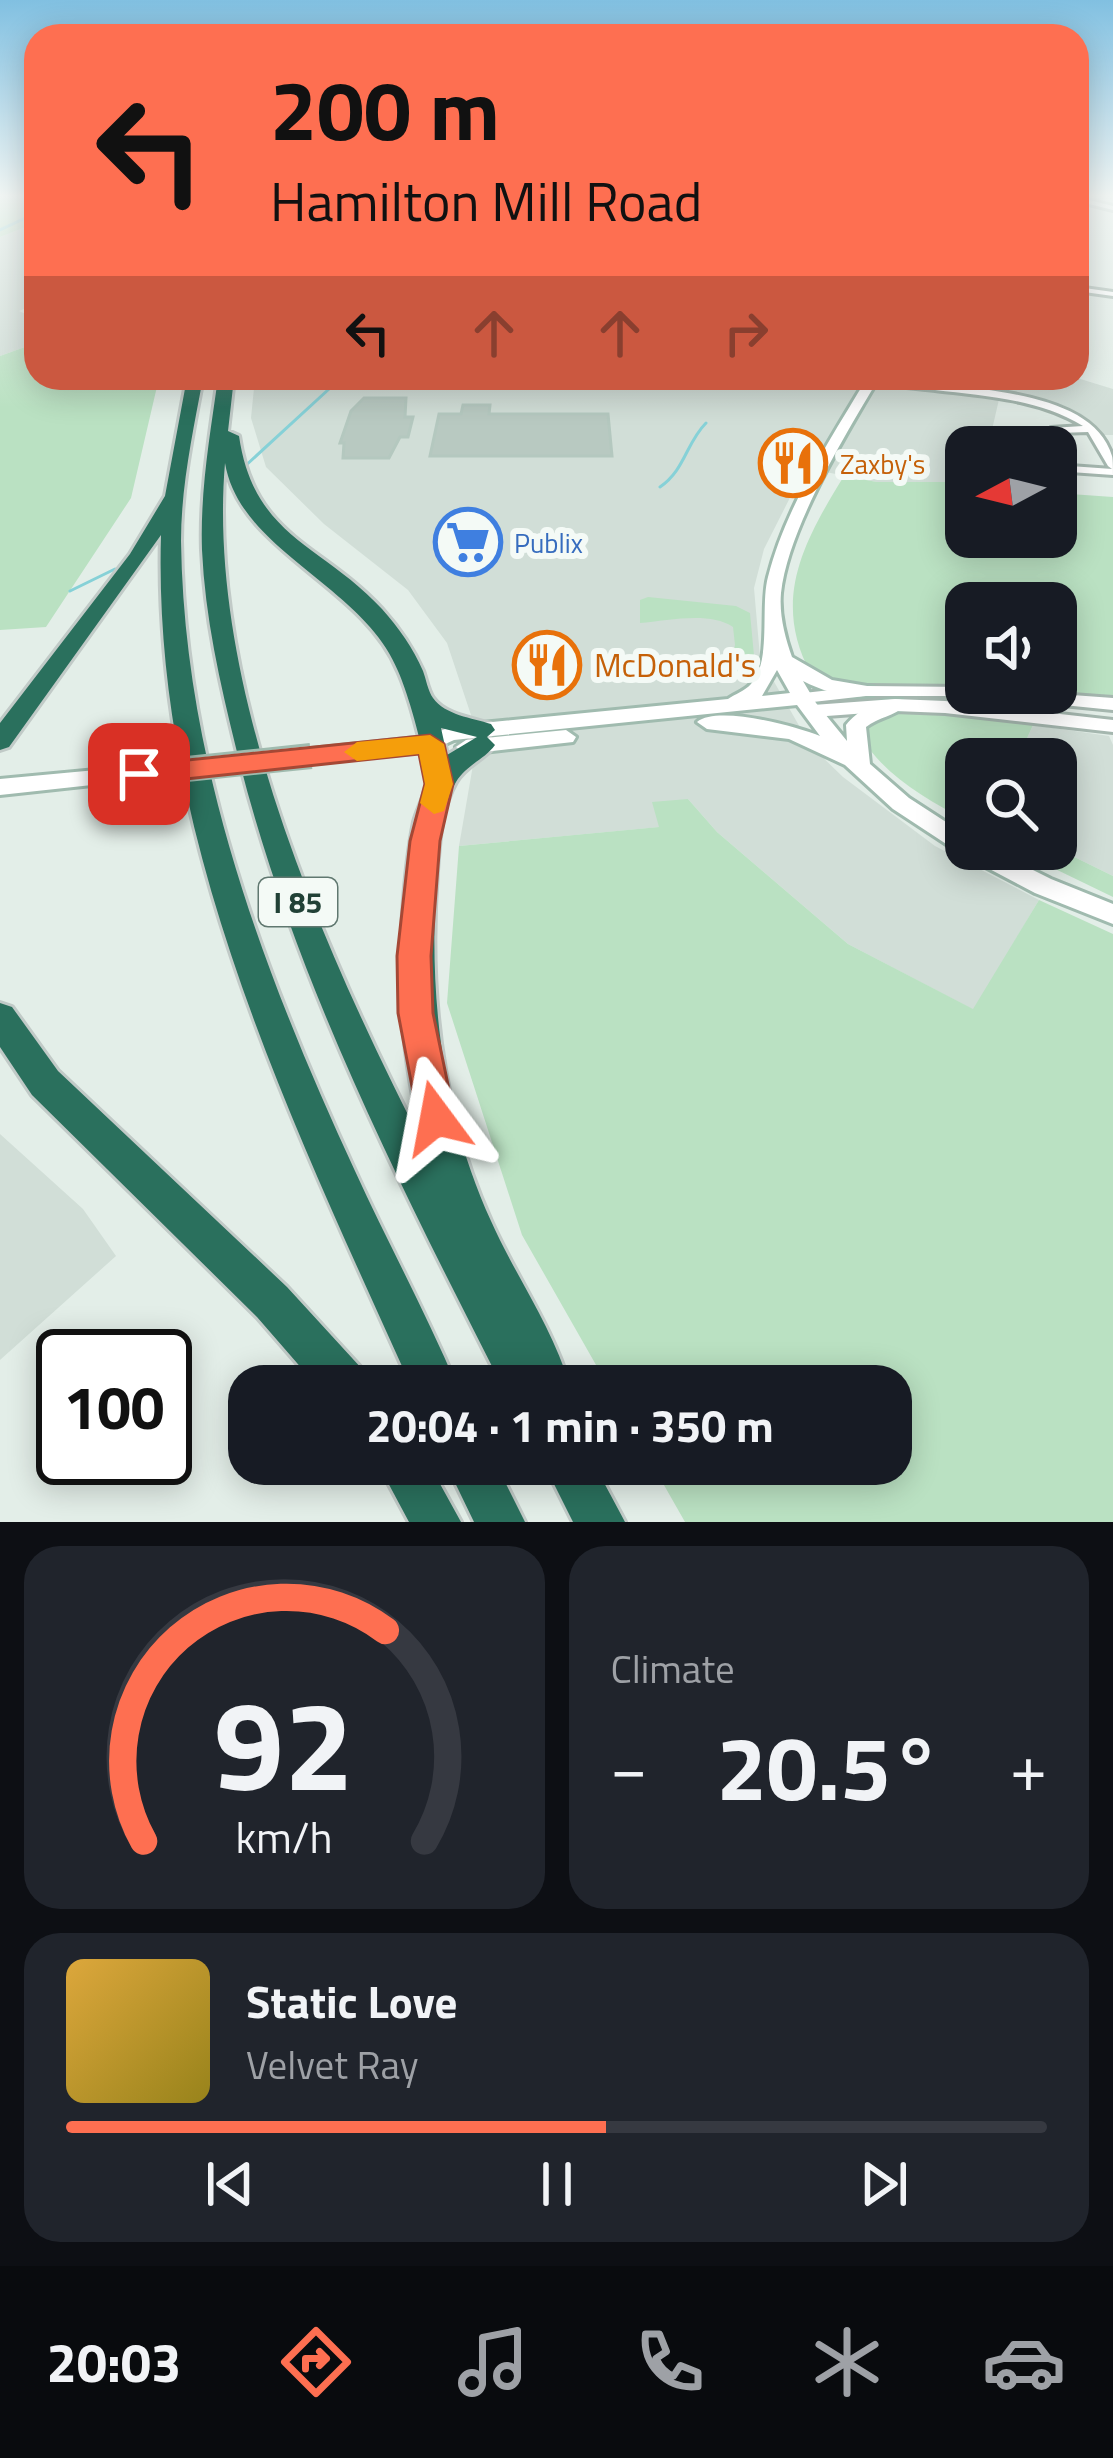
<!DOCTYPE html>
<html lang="en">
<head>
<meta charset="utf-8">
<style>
  :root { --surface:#171b24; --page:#20242c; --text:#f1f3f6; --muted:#9ea1a6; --line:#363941; --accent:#fe6f51 }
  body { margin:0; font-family:"Titillium Web",sans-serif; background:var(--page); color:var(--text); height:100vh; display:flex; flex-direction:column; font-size:45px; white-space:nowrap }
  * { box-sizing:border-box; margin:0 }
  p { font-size:39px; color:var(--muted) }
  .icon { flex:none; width:66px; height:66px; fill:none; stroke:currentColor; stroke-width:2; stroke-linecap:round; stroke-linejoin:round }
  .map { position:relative; height:1522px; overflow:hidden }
  .sheet { display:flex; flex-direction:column; gap:24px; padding:24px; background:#0d0f14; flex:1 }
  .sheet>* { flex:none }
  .top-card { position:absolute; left:24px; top:24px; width:1065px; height:366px; border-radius:36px; box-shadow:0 6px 30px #0003; background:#fe6f51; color:#111; overflow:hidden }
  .needle { width:78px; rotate:263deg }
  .tools { position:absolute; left:945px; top:426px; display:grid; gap:24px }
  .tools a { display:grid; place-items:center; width:132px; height:132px; border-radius:24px; background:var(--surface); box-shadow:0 6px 30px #0003; font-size:60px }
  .speed { position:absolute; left:36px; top:1329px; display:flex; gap:24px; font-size:60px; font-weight:700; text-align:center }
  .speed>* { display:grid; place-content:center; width:156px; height:156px; border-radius:50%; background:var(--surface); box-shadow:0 6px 30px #0003; line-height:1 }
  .speed .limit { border:6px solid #111; border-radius:18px; background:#fff; color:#111 }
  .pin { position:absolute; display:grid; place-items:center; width:102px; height:102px; color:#fff; margin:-51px; border-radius:24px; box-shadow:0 6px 18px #0006 }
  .me { position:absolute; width:132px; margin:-66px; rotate:347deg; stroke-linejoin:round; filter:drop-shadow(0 0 9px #0008) }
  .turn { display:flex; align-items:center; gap:42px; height:252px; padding:0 48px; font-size:54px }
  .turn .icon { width:156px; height:156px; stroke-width:2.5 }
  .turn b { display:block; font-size:84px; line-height:102px }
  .lanes { display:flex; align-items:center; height:114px; padding:0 48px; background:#0003; justify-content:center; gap:60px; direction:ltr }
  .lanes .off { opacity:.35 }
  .big { font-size:90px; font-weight:700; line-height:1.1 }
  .sheet .tile { flex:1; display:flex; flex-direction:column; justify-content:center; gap:18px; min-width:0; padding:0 42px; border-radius:36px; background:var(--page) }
  .sheet .dial { align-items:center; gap:0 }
  .dial svg { height:312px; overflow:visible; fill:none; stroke:var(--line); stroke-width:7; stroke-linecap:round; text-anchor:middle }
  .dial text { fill:var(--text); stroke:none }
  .song { display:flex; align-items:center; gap:36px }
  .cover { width:144px; height:144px; border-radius:18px; background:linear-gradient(135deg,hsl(40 70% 55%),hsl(50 70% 35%)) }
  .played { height:12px; border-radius:6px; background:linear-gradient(90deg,var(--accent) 55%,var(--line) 55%) }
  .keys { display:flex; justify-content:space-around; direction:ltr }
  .heat { display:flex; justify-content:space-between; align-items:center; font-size:66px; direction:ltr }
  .sheet .tiles { flex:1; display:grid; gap:24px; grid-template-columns:1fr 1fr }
  .tile:last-child { grid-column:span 2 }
  .trip { position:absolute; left:228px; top:1365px; width:684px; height:120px; border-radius:36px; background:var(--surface); box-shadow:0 6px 30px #0003; font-weight:700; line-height:120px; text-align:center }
  .dock { display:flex; height:192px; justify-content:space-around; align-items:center; background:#090b0e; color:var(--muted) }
  .dock .icon { width:84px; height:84px }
  .dock .active { color:var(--accent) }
  .dock b { font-size:54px; color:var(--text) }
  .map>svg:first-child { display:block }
  .built { fill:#d1ded7 }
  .green { fill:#bae1c2 }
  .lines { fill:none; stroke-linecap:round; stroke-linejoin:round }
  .stream { stroke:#86d1d7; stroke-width:3 }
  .building { fill:#b8c9c1; stroke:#b4c8bf; stroke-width:3 }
  .minor-casing { stroke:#a5b7af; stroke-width:6 }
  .tertiary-casing { stroke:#a5b7af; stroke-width:6 }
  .secondary-casing { stroke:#a0bbaf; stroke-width:6 }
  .motorway-casing { stroke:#c1cac7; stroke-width:6 }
  .minor { fill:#fff; fill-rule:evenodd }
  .tertiary { fill:#fff; fill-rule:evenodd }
  .secondary { fill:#fff; fill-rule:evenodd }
  .motorway { fill:#2a705d; fill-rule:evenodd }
  .secondary-bridge-casing { stroke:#a0bbaf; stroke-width:26; stroke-linecap:butt }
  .secondary-bridge { stroke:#fff; stroke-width:20 }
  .route { fill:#fe6f51; stroke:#a54835; stroke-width:3 }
  .slow { fill:#f59e0b }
  .labels { text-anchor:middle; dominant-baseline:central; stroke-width:12; stroke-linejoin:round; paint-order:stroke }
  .far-food-label { font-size:27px; fill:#c56008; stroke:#f4faf6; text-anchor:start }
  .far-shop-label { font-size:27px; fill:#366cbe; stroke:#f4faf6; text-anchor:start }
  .shield { fill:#f4faf6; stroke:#607870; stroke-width:3 }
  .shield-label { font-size:30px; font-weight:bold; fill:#214136 }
  .food-label { font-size:33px; fill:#c56008; stroke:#f4faf6; text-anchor:start }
</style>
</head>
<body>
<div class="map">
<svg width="1113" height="1522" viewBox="0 0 1113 1522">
  <rect width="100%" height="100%" fill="#e3eee8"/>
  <path class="built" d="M36,223V304L19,311L36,319V343L0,356V237Z
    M255,378H1077L1113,389V435H1103L1092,423L1064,408L1000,395L988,447H966V482H877L805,468L764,549L754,588L760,657L810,745L843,777L935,846L1039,900L974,1010L848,944L717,832L688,799L660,827L459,846L478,736L447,643L408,590L324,524L266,467L251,418Z
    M1033,725L1109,736L1113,745V876L1056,848V759H979L1019,756Z
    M0,1134L83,1209L116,1256L0,1360Z"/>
  <path class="green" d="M0,195H36V223L0,237Z
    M36,343V378H159L131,498L46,627L0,630V356Z
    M844,476L877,482H966V537H1056V493L1113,497V696L1033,693H1056V603H966V684H851L811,674C771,600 804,541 844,476Z
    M648,597L736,606L750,613L755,666L749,681L727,675L735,645L733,627C709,611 668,621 640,623V600Z
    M890,712L961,713L1033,725L1019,756L963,761L966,820C926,799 886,777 861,737L870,718Z
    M688,799L717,832L848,944L973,1009L1039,900L1113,934V1522H685L652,1464H891V1386H608L522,1235L447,1003L459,846L659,827L652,802Z
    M1056,848L1113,876V897L1014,849Z"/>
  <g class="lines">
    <path class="stream" d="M0,230L36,213
      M243,468L329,389L328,378
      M660,487C685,470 686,443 706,423
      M70,591L115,569"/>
  </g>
  <path class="building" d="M364,398H406L405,417H413L408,437H400L389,458H343L344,443H340L351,411Z
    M463,405H490L489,414H608L612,456H430L439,414H461Z"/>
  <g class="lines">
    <g class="minor-casing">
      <path id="minor" d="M1077,197L1113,206V210L1077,201Z
        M1077,287L1113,292V296L1077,291Z
        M870,378H887C947,390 1091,383 1112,456C1113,459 1113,472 1113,475L1056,471V465L1112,469L1108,466L1088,432L1058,433L1053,447H1043L1051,428L1083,426C1039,399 985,396 935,390C913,388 889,386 870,378Z"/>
    </g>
    <g class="tertiary-casing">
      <path id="tertiary" d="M866,686L966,687V693H1045L1113,698V710L972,696H866L804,703L796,698L804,693Z
        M895,699L945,701L1113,720V732L945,713L895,711L813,717L804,711L813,705Z"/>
    </g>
    <g class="secondary-casing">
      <path id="secondary" d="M867,378H879C846,434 788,528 781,593C779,615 785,637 792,657L832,680L873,687L876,691L873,695C850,699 824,692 803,681L816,703L847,741L846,725C859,709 881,697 902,700L905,705C896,716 878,717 866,727L870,764L909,798L966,835V849H991L1051,879L1113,904V924L1035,893L963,855L893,809L845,765L789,739L707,729L697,722C718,705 794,726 820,736L797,705L482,737L454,740L430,751L311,763L304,761L301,756L311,749L426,737L450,727L482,723L728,699C735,694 745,691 751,684C772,662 760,606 768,577C786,506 830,440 867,378ZM777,670L790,693L762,696Z
        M566,730L576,737L573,742L466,754L456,747L466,740Z
        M139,766L147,769L150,774L147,779L0,795V779Z"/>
    </g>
    <g class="motorway-casing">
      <path id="motorway" d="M187,378H203C193,431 181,487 181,541C184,763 263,972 355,1171C388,1243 426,1313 457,1386H411C290,1117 152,837 161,535L9,747L0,750V723L130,554L165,496Z
        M218,378H234L228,431L239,436C254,538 322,544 382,609C399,628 413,648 423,671C426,679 428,691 433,698C445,715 472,718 491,724L495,730L487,737L495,745C484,760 466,765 456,782C441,808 439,842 437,871C428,991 441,1111 491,1221C516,1277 552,1326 570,1386H502C398,1181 291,973 236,748C220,683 205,617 202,550C200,492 210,435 218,378ZM225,463C240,552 363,585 398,671C408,693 429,764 426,787C424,798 417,810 414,822C408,851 405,883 403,913C397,993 404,1073 426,1150C325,954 206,687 225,463ZM441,728L477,737L447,755Z
        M0,1003L12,1007L58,1071L287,1287L363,1370L370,1386H317L257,1317L32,1095L0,1047Z
        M378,1464H429L461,1522H409Z
        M446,1464H496L525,1522H474Z
        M544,1464H594L625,1522H573Z"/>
    </g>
    <use href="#minor" class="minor"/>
    <use href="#tertiary" class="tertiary"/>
    <use href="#secondary" class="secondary"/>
    <use href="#motorway" class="motorway"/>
    <g class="secondary-bridge-casing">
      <path id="secondary-bridge" d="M139,774L311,756"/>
    </g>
    <use href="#secondary-bridge" class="secondary-bridge"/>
  </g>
  <linearGradient id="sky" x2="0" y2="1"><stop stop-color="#81c0e1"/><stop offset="0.48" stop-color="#f2f7f5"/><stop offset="1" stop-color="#f2f7f5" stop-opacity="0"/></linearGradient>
  <rect width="1113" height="408" fill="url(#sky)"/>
  <path class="route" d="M430,735L444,744L453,784L440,841L431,956L433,1013L455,1118L450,1131L436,1137L423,1131L418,1118L398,1013L397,956L410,841L425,784L419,754L139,784L125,774L139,765Z"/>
  <path class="slow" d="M430,735L444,744L453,784L444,811L434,814L420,803L425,784L419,754L357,761L344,752L357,742Z"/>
  <defs>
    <g id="restaurant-ring" transform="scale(3.45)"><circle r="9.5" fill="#f4faf6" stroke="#e8710a" stroke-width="1.5"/><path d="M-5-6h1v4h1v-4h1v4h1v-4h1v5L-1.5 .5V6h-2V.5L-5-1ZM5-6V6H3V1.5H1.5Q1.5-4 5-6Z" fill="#e8710a"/></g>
    <g id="supermarket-ring" transform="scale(3.45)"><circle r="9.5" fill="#f4faf6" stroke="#3f7fe0" stroke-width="1.5"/><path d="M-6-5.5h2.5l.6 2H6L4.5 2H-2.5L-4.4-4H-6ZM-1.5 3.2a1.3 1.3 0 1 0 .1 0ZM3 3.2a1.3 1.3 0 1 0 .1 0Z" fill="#3f7fe0"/></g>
  </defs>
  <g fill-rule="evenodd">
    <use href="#restaurant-ring" x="793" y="463"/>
    <use href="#supermarket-ring" x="468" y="542"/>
    <use href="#restaurant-ring" x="547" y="665"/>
  </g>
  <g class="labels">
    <g class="far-food-label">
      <text x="840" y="463">Zaxby's</text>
    </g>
    <g class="far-shop-label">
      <text x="514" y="542">Publix</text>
    </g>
    <rect class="shield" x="259" y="878" width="78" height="48" rx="9"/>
    <g class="shield-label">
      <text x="298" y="902">I 85</text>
    </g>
    <g class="food-label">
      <text x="594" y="665">McDonald's</text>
    </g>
  </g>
</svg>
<div class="tools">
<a><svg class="needle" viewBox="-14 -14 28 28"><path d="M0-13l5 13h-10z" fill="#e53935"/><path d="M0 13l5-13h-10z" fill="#9ea1a6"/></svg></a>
<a><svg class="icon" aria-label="sound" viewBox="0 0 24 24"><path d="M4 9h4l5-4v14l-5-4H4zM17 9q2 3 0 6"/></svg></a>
<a><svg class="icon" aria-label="search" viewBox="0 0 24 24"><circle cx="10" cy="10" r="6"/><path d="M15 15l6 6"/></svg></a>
</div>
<div class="speed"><div class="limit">100</div></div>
<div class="pin" style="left:139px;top:774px;background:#d93025"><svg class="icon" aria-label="arrive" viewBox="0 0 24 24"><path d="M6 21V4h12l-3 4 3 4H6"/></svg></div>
<svg class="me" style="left:436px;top:1118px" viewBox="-20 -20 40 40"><path d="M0-17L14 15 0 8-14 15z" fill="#fe6f51" stroke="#fff" stroke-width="4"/></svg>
<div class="trip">20:04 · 1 min · 350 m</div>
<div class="top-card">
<div class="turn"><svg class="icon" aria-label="left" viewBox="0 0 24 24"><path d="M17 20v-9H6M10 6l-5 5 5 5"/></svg><div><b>200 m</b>Hamilton Mill Road</div></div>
<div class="lanes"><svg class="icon" aria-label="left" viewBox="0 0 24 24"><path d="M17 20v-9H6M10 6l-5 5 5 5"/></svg><svg class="icon off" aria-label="ahead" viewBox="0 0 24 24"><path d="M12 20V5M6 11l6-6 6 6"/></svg><svg class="icon off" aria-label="ahead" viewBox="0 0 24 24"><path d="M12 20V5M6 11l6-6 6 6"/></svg><svg class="icon off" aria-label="right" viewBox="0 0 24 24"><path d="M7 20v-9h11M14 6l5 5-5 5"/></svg></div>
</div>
</div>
<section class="sheet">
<div class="tiles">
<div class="tile dial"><svg viewBox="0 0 100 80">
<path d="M14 69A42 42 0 1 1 86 69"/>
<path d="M14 69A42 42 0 0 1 76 15" stroke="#fe6f51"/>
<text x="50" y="56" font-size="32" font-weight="700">92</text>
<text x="50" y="72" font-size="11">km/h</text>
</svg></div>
<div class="tile"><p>Climate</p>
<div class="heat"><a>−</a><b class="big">20.5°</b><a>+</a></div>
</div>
<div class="tile">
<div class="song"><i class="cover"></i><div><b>Static Love</b><p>Velvet Ray</p></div></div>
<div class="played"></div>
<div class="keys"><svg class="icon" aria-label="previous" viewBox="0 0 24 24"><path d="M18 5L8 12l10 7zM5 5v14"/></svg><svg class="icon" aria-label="pause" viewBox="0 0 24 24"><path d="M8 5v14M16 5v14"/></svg><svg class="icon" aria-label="next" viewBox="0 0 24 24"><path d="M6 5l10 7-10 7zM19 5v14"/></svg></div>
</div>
</div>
</section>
<nav class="dock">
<b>20:03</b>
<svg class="icon active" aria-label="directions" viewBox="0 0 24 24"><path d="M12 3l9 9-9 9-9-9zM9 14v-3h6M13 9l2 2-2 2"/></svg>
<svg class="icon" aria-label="music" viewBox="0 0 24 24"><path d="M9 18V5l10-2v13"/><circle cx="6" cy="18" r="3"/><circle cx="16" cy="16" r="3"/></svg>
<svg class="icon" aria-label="phone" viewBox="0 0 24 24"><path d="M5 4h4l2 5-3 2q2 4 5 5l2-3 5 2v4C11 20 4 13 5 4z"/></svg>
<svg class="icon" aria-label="climate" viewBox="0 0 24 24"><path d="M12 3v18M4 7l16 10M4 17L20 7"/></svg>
<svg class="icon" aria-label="car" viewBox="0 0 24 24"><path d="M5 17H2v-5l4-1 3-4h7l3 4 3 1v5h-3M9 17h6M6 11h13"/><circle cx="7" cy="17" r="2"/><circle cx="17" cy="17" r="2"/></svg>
</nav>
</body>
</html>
